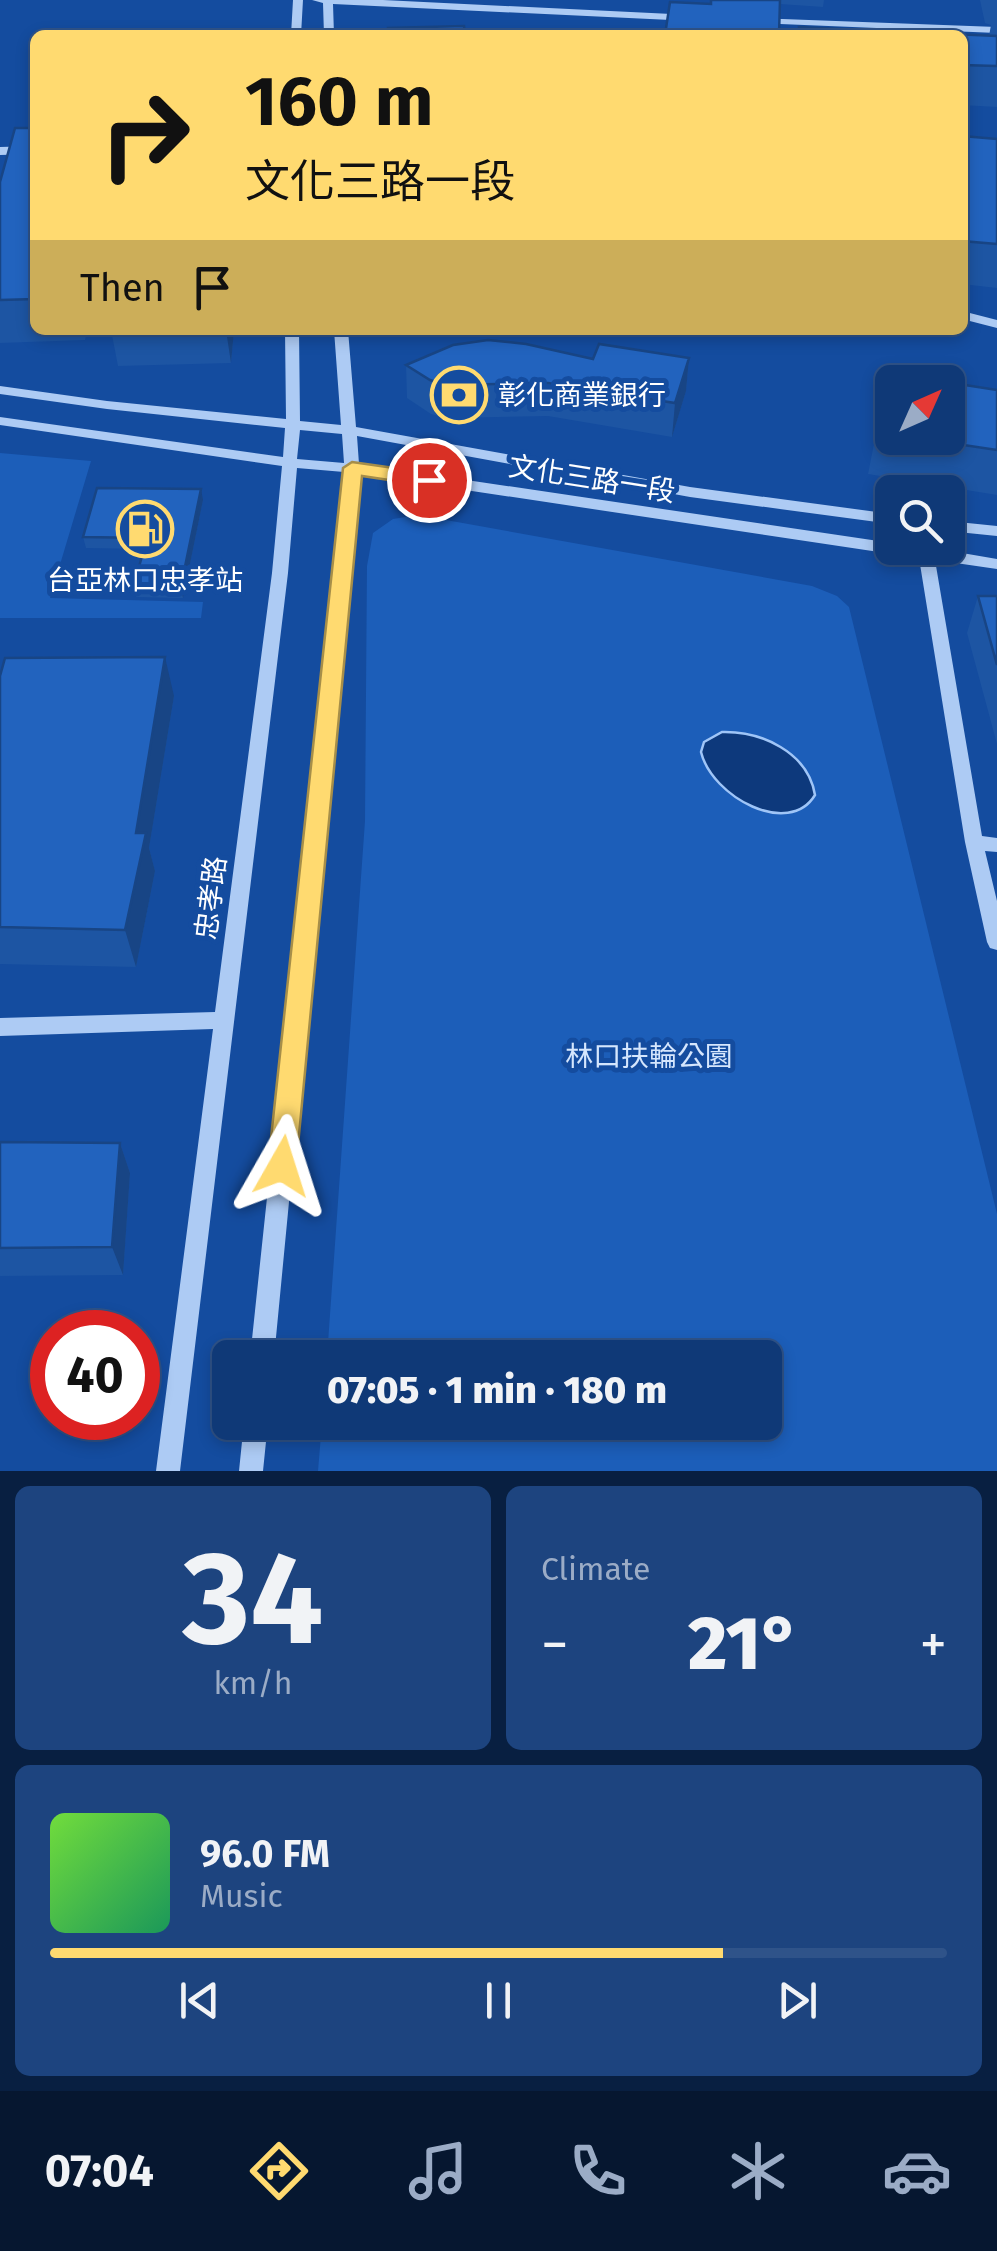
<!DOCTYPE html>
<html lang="en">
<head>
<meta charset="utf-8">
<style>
  :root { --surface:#0f3977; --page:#1d447f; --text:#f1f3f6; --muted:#9bacc6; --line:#2f5389; --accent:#ffda70 }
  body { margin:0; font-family:"Fira Sans","Noto Sans TC",sans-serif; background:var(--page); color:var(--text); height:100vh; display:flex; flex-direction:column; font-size:38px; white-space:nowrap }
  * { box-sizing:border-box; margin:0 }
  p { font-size:32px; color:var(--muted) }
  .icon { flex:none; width:55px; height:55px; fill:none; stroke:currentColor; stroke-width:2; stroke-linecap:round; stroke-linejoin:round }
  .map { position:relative; height:1471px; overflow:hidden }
  .panel { display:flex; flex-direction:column; gap:15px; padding:15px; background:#081f41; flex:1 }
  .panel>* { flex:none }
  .guide { position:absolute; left:30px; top:30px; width:938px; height:305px; border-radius:15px; box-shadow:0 5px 15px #0003,0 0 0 2px var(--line); background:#ffda70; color:#111; overflow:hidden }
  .needle { width:65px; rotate:45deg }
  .buttons { position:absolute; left:875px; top:365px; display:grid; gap:20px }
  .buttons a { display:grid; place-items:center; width:90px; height:90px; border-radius:15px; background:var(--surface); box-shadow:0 5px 15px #0003,0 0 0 2px var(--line); font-size:50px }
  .speed { position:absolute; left:30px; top:1310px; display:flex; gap:20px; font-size:50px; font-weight:700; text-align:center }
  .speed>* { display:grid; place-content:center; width:130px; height:130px; border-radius:50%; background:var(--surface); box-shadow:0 5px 15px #0003,0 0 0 2px var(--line); line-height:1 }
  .speed .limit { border:15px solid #d22; background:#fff; color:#111 }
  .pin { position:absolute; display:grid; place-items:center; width:85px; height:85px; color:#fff; margin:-42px; border:5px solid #fff; border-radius:50%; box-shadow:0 2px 10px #0007 }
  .me { position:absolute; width:110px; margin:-55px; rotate:6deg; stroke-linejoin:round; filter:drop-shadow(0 0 8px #0008) }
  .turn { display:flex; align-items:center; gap:35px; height:210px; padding:0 50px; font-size:45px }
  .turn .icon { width:130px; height:130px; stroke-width:2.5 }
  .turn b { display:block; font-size:70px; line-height:85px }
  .then { display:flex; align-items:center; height:95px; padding:0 50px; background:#0003; gap:20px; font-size:38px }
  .big { font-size:75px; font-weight:800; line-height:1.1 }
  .panel .widget { flex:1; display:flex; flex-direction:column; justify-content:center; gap:15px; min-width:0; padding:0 35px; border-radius:15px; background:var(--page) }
  .panel .dial { align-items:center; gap:0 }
  .dial b { font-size:130px; line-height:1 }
  .song { display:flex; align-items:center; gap:30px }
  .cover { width:120px; height:120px; border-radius:15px; background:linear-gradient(135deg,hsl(100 70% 55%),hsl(150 70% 35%)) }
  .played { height:10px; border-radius:5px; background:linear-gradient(90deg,var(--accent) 75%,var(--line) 75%) }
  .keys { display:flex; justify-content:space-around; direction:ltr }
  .heat { display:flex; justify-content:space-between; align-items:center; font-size:55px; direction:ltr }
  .panel .tiles { flex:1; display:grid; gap:15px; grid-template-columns:1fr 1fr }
  .widget:last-child { grid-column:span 2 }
  .trip { position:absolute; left:212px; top:1340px; width:570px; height:100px; border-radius:15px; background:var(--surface); box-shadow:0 5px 15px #0003,0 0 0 2px var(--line); font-weight:800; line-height:100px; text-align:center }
  .tabs { display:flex; height:160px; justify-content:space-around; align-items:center; background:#061730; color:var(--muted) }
  .tabs .icon { width:70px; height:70px }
  .tabs .active { color:var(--accent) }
  .tabs b { font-size:45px; color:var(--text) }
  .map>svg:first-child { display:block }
  .green { fill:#1c5eb9 }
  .water { fill:#0d397c; stroke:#9fc5f7; stroke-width:2.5 }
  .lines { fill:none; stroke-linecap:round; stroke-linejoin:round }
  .minor { fill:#adcbf4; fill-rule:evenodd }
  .wall { fill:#1d55a3; fill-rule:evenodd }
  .shaded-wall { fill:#184585 }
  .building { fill:#2263be; stroke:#184585; stroke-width:2.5 }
  .route { fill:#ffda70; stroke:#a68e49; stroke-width:2.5 }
  .labels { text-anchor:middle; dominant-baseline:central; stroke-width:10; stroke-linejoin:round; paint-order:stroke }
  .poi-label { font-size:28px; fill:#fff; stroke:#144c9f; text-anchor:start }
  .street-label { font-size:28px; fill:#fff; stroke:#144c9f }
  .park-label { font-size:28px; fill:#d5e6fd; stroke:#144c9f }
</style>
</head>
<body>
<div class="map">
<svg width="997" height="1471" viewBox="0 0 997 1471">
  <rect width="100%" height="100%" fill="#144c9f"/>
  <path class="green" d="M0,453L91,461L50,598L203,602L201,618H0Z
    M418,515L812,586L837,596L849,607L997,1214V1471H318L322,1423L765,1422V1358L327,1357L365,821L367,566L373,533L393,519Z"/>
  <path class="water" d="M722,732C761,731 808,752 815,795C789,838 712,797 701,752L704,742Z"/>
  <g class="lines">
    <path class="minor" d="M293,0H303L301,35H291Z
      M312,0H383L692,15L697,18L692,21L333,4L334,35H324L323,3Z
      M758,18L997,27V33L754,23L753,21Z
      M35,146V154L0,155V147Z
      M962,311L997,320V328L962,319Z
      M285,330H299L300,421L341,425L334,330H348L356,427L690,487L892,514V524L690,497L357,436L359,464L892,543V548H933L997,559V569L935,560L982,836L997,838V852L985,851L997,901V950L990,948L987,942L965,842L919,558L359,474L274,1358H250L344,472L297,468L288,573L180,1471H156L213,1029L0,1036V1018L215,1012L272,573L282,466L0,425V417L283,457L285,428L107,409L0,394V386L107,401L286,419ZM300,430L342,434L344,463L297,459Z
      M948,521L997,526V536L948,531Z
      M244,1422H268L263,1471H239Z"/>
  </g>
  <path class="wall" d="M711,0H824L823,7L780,4H711Z
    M980,0H997V107L962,105V35L989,36L991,25L985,23Z
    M35,128V330H87L85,340L0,343V182Z
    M962,136L997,139V288L962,284Z
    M111,330H234L231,363L118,366Z
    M689,358L686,391L672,437L548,416L447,418L431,414L407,398L406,365Z
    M888,373L997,390V495L868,474ZM892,382L948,438H892Z
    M203,500L183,598L136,597L134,585L144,549L86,548L83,537Z
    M978,596H997V744L967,633Z
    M0,676L174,696L149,848L155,871L136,967L0,964Z
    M0,1142L120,1143L130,1173L123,1275L0,1276Z"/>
  <path class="shaded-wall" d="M226,330H234L231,363Z
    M689,358L686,391L672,437L675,403Z
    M201,489L203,500L183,598L181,586Z
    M165,657L174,696L149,848L155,871L136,967L125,930L136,833Z
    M120,1143L130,1173L123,1275L112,1247Z"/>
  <path class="building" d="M711,0H780L779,35H665L670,2L711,4Z
    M464,26L465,35H388V28Z
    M799,27L897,32L896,35H800Z
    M907,32L997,36V66L962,65V35H907Z
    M15,128H35V299L0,300V182Z
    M962,136L997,139V244L962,241Z
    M488,340L526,344L593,359L599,344L689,358L675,403L548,383L446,385L430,380L406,365L453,345Z
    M888,373L997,390V450L917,438H948V382H892V434L877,431Z
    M97,488L201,489L181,586L134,585L147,538L83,537Z
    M978,596H997V665Z
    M165,657L136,833H146L125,930L0,927V676L5,658Z
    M0,1142L120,1143L112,1247L0,1248Z"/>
  <path class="route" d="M352,462L429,473L439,480L429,486L362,476L296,1166L292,1175L282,1178L272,1175L268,1166L343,468Z"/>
  <defs>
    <g id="bank-ring" transform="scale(2.875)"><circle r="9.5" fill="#144c9f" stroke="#ffda70" stroke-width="1.5"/><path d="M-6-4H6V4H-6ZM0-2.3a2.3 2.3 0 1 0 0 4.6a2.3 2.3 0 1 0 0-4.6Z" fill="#ffda70"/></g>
    <g id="fuel-ring" transform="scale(2.875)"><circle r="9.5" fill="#144c9f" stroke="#ffda70" stroke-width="1.5"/><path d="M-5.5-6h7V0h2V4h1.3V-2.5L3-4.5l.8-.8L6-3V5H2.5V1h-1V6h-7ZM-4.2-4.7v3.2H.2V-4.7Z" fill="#ffda70"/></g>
  </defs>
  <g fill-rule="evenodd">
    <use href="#bank-ring" x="459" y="395"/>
    <use href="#fuel-ring" x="145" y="529"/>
  </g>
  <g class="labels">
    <g class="poi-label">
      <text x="498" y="395">彰化商業銀行</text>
      <text x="145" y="580" text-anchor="middle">台亞林口忠孝站</text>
    </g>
    <g class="street-label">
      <text transform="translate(592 479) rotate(9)">文化三路一段</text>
      <text transform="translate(211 898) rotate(-83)">忠孝路</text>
    </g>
    <g class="park-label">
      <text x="649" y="1056">林口扶輪公園</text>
    </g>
  </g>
</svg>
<div class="buttons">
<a><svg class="needle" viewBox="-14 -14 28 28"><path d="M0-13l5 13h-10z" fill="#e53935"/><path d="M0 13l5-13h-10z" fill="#9bacc6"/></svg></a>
<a><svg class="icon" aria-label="search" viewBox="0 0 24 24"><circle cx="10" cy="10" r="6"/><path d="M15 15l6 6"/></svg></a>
</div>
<div class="speed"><div class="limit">40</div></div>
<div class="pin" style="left:429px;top:480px;background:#d93025"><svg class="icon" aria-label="arrive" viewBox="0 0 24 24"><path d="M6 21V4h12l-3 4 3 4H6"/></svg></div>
<svg class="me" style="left:282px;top:1166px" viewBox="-20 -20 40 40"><path d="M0-17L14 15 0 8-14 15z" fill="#ffda70" stroke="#fff" stroke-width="4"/></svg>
<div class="trip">07:05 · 1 min · 180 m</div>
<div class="guide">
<div class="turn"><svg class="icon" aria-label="right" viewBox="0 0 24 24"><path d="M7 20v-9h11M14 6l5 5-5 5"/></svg><div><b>160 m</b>文化三路一段</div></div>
<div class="then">Then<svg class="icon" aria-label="arrive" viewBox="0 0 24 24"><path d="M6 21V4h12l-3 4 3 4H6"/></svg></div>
</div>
</div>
<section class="panel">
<div class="tiles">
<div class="widget dial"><b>34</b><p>km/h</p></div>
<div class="widget"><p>Climate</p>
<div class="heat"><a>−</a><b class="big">21°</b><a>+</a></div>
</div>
<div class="widget">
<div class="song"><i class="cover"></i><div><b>96.0 FM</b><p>Music</p></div></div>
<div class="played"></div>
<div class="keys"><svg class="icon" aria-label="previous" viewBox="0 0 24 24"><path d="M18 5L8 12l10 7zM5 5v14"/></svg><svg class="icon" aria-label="pause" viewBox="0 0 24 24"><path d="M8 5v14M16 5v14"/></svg><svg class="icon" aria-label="next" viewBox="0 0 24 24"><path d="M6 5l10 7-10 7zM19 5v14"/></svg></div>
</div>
</div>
</section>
<nav class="tabs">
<b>07:04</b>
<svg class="icon active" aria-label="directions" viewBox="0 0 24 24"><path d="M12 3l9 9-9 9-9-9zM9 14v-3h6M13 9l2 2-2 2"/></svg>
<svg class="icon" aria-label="music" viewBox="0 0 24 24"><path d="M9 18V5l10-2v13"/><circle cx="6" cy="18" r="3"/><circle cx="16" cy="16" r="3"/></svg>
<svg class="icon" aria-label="phone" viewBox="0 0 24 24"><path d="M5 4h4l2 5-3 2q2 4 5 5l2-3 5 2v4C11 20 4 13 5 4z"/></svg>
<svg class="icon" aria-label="climate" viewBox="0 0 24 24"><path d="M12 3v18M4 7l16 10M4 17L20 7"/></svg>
<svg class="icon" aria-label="car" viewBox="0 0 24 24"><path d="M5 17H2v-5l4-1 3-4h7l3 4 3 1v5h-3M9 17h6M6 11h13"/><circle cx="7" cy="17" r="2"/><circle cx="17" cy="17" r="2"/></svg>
</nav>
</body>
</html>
